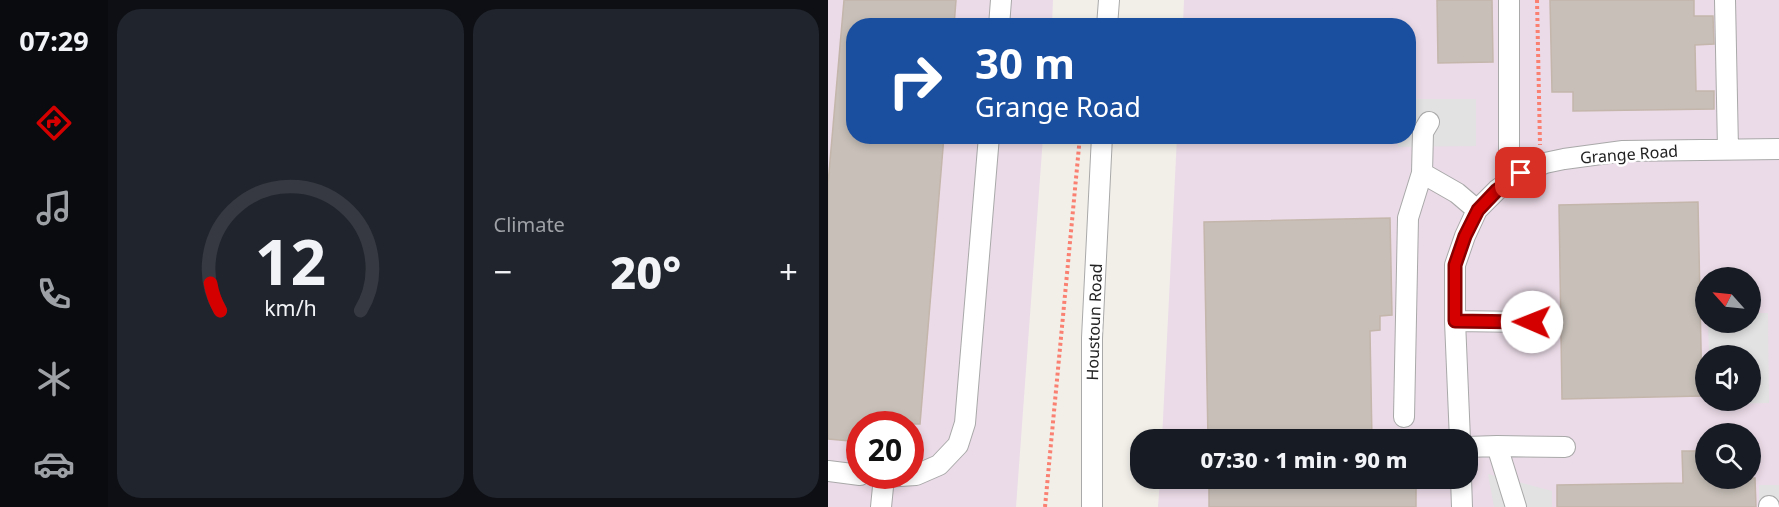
<!DOCTYPE html>
<html lang="en">
<head>
<meta charset="utf-8">
<style>
  :root { --surface:#171b24; --page:#20242c; --text:#f1f3f6; --muted:#9ea1a6; --line:#363941; --accent:#d40000 }
  body { margin:0; font-family:"Noto Sans",sans-serif; background:var(--page); color:var(--text); height:100vh; display:flex; flex-direction:column; font-size:22px; white-space:nowrap }
  * { box-sizing:border-box; margin:0 }
  p { font-size:20px; color:var(--muted) }
  .icon { flex:none; width:33px; height:33px; fill:none; stroke:currentColor; stroke-width:2; stroke-linecap:round; stroke-linejoin:round }
  .map { position:relative; flex:1; overflow:hidden }
  .panel { display:flex; flex-direction:column; gap:9px; padding:9px; background:#0d0f14; width:720px }
  .panel>* { flex:none }
  .hud { position:absolute; left:18px; top:18px; width:570px; height:126px; border-radius:24px; box-shadow:0 3px 9px #0003; background:#1a4fa0; color:#fff; overflow:hidden }
  .needle { width:39px; rotate:297deg }
  .fabs { position:absolute; left:867px; top:267px; display:grid; gap:12px }
  .fabs a { display:grid; place-items:center; width:66px; height:66px; border-radius:50%; background:var(--surface); box-shadow:0 3px 9px #0003; font-size:30px }
  .speed { position:absolute; left:18px; top:411px; display:flex; gap:12px; font-size:30px; font-weight:700; text-align:center }
  .speed>* { display:grid; place-content:center; width:78px; height:78px; border-radius:50%; background:var(--surface); box-shadow:0 3px 9px #0003; line-height:1 }
  .speed .limit { border:9px solid #d22; background:#fff; color:#111 }
  .pin { position:absolute; display:grid; place-items:center; width:51px; height:51px; color:#fff; margin:-26px; border-radius:12px; box-shadow:0 3px 9px #0006 }
  .me { position:absolute; width:66px; margin:-33px; rotate:271deg; stroke-linejoin:round; filter:drop-shadow(0 0 4px #0008) }
  .turn { display:flex; align-items:center; gap:21px; height:126px; padding:0 30px; font-size:27px }
  .turn .icon { width:78px; height:78px; stroke-width:2.5 }
  .turn b { display:block; font-size:42px; line-height:51px }
  .big { font-size:45px; font-weight:800; line-height:1.1 }
  .panel .tile { flex:1; display:flex; flex-direction:column; justify-content:center; gap:9px; min-width:0; padding:0 21px; border-radius:24px; background:var(--page) }
  .panel .dial { align-items:center; gap:0 }
  .dial svg { height:156px; overflow:visible; fill:none; stroke:var(--line); stroke-width:7; stroke-linecap:round; text-anchor:middle }
  .dial text { fill:var(--text); stroke:none }
  .heat { display:flex; justify-content:space-between; align-items:center; font-size:33px; direction:ltr }
  .panel .tiles { flex:1; display:grid; gap:9px; grid-template-columns:repeat(2,1fr) }
  .trip { position:absolute; left:302px; top:429px; width:348px; height:60px; border-radius:24px; background:var(--surface); box-shadow:0 3px 9px #0003; font-weight:800; line-height:60px; text-align:center }
  main { display:flex; flex:1; min-height:0 }
  .dock { display:flex; flex-direction:column; width:108px; justify-content:space-around; align-items:center; background:#090b0e; color:var(--muted) }
  .dock .icon { width:42px; height:42px }
  .dock .on { color:var(--accent) }
  .dock b { font-size:27px; color:var(--text) }
  .map>svg:first-child { display:block }
  .industrial { fill:#ebdbe8; fill-rule:evenodd }
  .parking { fill:#e2e2e2 }
  .building { fill:#c7bfb8; stroke:#c4b6ab; stroke-width:1.5 }
  .lines { fill:none; stroke-linecap:round; stroke-linejoin:round }
  .minor-casing { stroke:#a9a9a9; stroke-width:22 }
  .path { stroke:#fa8072; stroke-width:4; stroke-dasharray:3 3; stroke-linecap:butt }
  .minor { stroke:#fff; stroke-width:20 }
  .route-casing { stroke:#8a0000; stroke-width:15 }
  .route { stroke:#d40000; stroke-width:10 }
  .labels { text-anchor:middle; dominant-baseline:central; stroke-width:5; stroke-linejoin:round; paint-order:stroke }
  .street-label { font-size:16px; fill:#222; stroke:#fff }
</style>
</head>
<body>
<main>
<nav class="dock">
<b>07:29</b>
<svg class="icon on" aria-label="directions" viewBox="0 0 24 24"><path d="M12 3l9 9-9 9-9-9zM9 14v-3h6M13 9l2 2-2 2"/></svg>
<svg class="icon" aria-label="music" viewBox="0 0 24 24"><path d="M9 18V5l10-2v13"/><circle cx="6" cy="18" r="3"/><circle cx="16" cy="16" r="3"/></svg>
<svg class="icon" aria-label="phone" viewBox="0 0 24 24"><path d="M5 4h4l2 5-3 2q2 4 5 5l2-3 5 2v4C11 20 4 13 5 4z"/></svg>
<svg class="icon" aria-label="climate" viewBox="0 0 24 24"><path d="M12 3v18M4 7l16 10M4 17L20 7"/></svg>
<svg class="icon" aria-label="car" viewBox="0 0 24 24"><path d="M5 17H2v-5l4-1 3-4h7l3 4 3 1v5h-3M9 17h6M6 11h13"/><circle cx="7" cy="17" r="2"/><circle cx="17" cy="17" r="2"/></svg>
</nav>
<section class="panel">
<div class="tiles">
<div class="tile dial"><svg viewBox="0 0 100 80">
<path d="M14 69A42 42 0 1 1 86 69"/>
<path d="M14 69A42 42 0 0 1 9 55" stroke="#d40000"/>
<text x="50" y="56" font-size="32" font-weight="700">12</text>
<text x="50" y="72" font-size="11">km/h</text>
</svg></div>
<div class="tile"><p>Climate</p>
<div class="heat"><a>−</a><b class="big">20°</b><a>+</a></div>
</div>
</div>
</section>
<div class="map">
<svg width="951" height="507" viewBox="0 0 951 507">
  <rect width="100%" height="100%" fill="#f2efe9"/>
  <path class="industrial" d="M0,0H225L224,25L26,26V136L215,137L188,507H0ZM32,424H82V476H32Z
    M356,0H951V507H330L332,479L639,478V440L334,439L349,137L580,136V26L355,25ZM878,278H922V322H878ZM878,356H922V400H878ZM878,434H922V478H878Z"/>
  <path class="parking" d="M581,99H648V146L570,147V137L580,136Z
    M923,313H940L941,403L881,404V401L922,400V356L881,355L880,323L922,322Z
    M660,474L724,491V507H666Z
    M931,485H951V507H931Z"/>
  <path class="building" d="M16,0H128L126,26H26V136H116L92,424H32V442L0,439V184Z
    M609,0H664L665,62L610,63Z
    M722,0H866V16H885L886,44L867,45L868,91H886V109L745,111V92H724Z
    M870,202L874,396L734,399L731,205Z
    M562,218L564,315L552,316V330L542,331L544,440H380L376,222Z
    M854,451H878V478H927L928,507H729V485L855,483Z
    M381,478H588V507H381Z"/>
  <g class="lines">
    <g class="minor-casing">
      <path id="minor" d="M681,0V181
        M897,0L900,149
        M171,26L173,0
        M279,26L281,0
        M594,173L629,193L649,210
        M627,321L704,322
        M576,417L580,218L594,173L595,132L601,122
        M632,440L627,321V265L637,236L649,210L669,190L693,173L717,163L736,159L795,151L951,149
        M669,446L737,447
        M639,447L669,446L688,507
        M0,471L32,475
        M633,478L634,507
        M53,507L56,477L88,475L111,465L130,445L137,423L161,136
        M264,507V338L274,136
        M941,507V506"/>
    </g>
    <path class="path" d="M709,0L712,145
      M217,507L252,136"/>
    <use href="#minor" class="minor"/>
  </g>
  <g class="lines">
    <g class="route-casing">
      <path id="route" d="M693,173L669,190L650,210L637,236L627,265V321L704,322"/>
    </g>
    <use href="#route" class="route"/>
  </g>
  <g class="labels">
    <g class="street-label">
      <text transform="translate(801 154) rotate(-4)">Grange Road</text>
      <text transform="translate(266 322) rotate(-88)">Houstoun Road</text>
    </g>
  </g>
</svg>
<div class="fabs">
<a><svg class="needle" viewBox="-14 -14 28 28"><path d="M0-13l5 13h-10z" fill="#e53935"/><path d="M0 13l5-13h-10z" fill="#9ea1a6"/></svg></a>
<a><svg class="icon" aria-label="sound" viewBox="0 0 24 24"><path d="M4 9h4l5-4v14l-5-4H4zM17 9q2 3 0 6"/></svg></a>
<a><svg class="icon" aria-label="search" viewBox="0 0 24 24"><circle cx="10" cy="10" r="6"/><path d="M15 15l6 6"/></svg></a>
</div>
<div class="speed"><div class="limit">20</div></div>
<div class="pin" style="left:693px;top:173px;background:#d93025"><svg class="icon" aria-label="arrive" viewBox="0 0 24 24"><path d="M6 21V4h12l-3 4 3 4H6"/></svg></div>
<svg class="me" style="left:704px;top:322px" viewBox="-20 -20 40 40"><circle r="19" fill="#fff"/><path d="M0-13L10 11 0 6-10 11z" fill="#d40000"/></svg>
<div class="trip">07:30 · 1 min · 90 m</div>
<div class="hud">
<div class="turn"><svg class="icon" aria-label="right" viewBox="0 0 24 24"><path d="M7 20v-9h11M14 6l5 5-5 5"/></svg><div><b>30 m</b>Grange Road</div></div>
</div>
</div>
</main>
</body>
</html>
